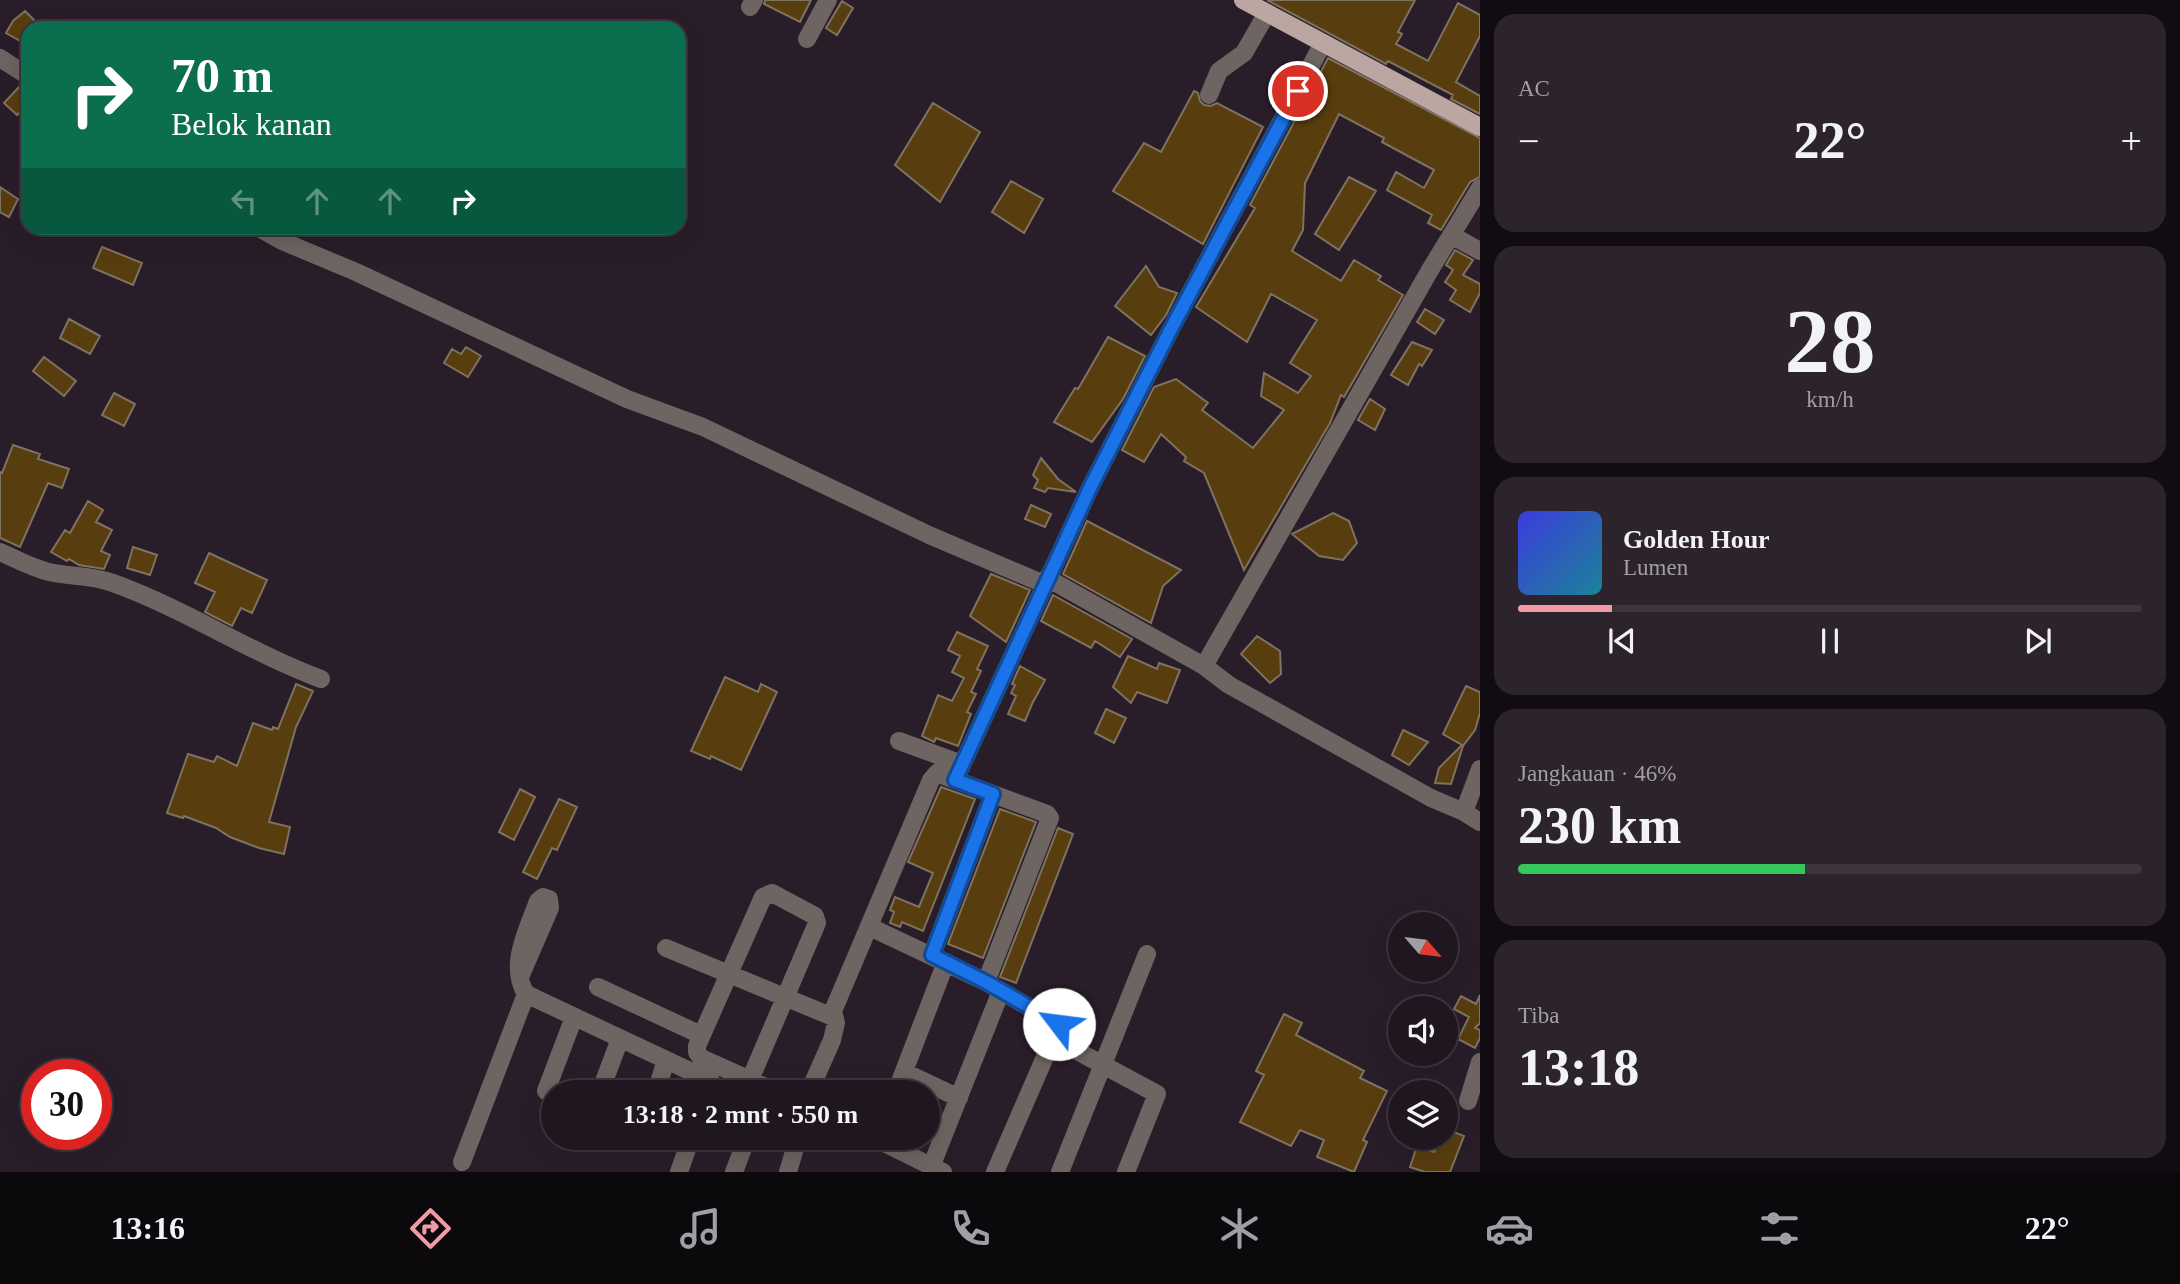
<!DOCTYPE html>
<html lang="id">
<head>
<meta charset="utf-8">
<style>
  :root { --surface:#1f161f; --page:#2c232c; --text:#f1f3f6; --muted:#a19fa4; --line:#3c353d; --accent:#f39aa7 }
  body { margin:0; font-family:Georgia,serif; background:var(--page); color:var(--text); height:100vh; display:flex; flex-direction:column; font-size:26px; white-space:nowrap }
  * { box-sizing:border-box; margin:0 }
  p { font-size:23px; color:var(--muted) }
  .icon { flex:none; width:38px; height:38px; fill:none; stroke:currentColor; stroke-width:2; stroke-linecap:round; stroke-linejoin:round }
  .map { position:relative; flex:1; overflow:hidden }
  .side { display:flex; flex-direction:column; gap:14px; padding:14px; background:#110c11; width:700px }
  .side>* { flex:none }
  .hud { position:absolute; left:21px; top:21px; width:665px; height:214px; border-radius:21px; box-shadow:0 7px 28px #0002,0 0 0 2px var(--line); background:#0b6e4f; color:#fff; overflow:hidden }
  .needle { width:46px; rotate:118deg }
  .fabs { position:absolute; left:1388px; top:912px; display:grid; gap:14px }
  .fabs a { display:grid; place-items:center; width:70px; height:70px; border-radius:50%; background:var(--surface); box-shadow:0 7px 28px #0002,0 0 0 2px var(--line); font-size:35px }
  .speed { position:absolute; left:21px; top:1059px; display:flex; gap:14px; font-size:35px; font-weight:700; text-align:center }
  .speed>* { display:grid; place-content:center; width:91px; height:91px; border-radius:50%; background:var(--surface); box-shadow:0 7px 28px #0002,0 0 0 2px var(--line); line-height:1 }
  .speed .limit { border:10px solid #d22; background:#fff; color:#111 }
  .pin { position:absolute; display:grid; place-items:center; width:60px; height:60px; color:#fff; margin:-30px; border:4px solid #fff; border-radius:50%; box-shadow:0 2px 7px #0007 }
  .me { position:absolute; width:77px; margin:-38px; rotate:300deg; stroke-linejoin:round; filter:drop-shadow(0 0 5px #0008) }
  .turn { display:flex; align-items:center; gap:24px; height:147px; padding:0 35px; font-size:32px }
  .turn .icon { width:91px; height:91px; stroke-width:2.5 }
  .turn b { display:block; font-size:49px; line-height:60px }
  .lanes { display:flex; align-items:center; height:66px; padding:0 35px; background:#0003; justify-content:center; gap:35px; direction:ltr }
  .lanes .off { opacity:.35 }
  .big { font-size:52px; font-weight:600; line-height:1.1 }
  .side .tile { flex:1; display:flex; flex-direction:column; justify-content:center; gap:10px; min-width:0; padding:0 24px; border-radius:21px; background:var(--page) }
  .side .dial { align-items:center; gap:0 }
  .dial b { font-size:91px; line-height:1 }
  .song { display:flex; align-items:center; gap:21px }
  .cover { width:84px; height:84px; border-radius:10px; background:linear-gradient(135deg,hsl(240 70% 55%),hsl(190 70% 35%)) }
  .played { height:7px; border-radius:4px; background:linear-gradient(90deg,var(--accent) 15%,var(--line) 15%) }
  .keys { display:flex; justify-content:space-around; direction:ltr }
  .heat { display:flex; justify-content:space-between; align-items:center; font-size:38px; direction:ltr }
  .charge { height:10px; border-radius:5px; background:linear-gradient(90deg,#34c759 46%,var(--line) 0) }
  .trip { position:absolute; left:541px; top:1080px; width:399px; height:70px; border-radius:35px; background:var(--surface); box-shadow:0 7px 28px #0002,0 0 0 2px var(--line); font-weight:600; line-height:70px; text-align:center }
  .dock { display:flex; height:112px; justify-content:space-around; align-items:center; background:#0c090c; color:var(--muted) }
  .dock .icon { width:49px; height:49px }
  .dock .active { color:var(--accent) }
  .dock b { font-size:32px; color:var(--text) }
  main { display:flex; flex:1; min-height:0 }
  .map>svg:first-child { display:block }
  .building { fill:#583d0e; stroke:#7e7261; stroke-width:2 }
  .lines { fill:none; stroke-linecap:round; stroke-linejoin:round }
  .minor { stroke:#6e6461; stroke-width:18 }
  .major { stroke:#bba6a1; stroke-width:18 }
  .route-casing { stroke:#114b97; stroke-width:18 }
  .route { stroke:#1a73e8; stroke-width:12 }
</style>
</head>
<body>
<main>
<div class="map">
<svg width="1480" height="1172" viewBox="0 0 1480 1172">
  <rect width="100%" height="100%" fill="#291d29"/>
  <path class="building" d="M765,0H811L800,22L764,4Z
    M1267,0H1415L1398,32L1402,34L1396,44L1428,61L1458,3L1480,15V36L1456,82L1480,96V114L1451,99L1453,95L1388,61L1386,64Z
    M842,1L853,8L837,35L826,28Z
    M25,11L35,21L27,29L20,41L6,33L13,21Z
    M1328,58L1480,138V177L1470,182L1441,230L1428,223L1432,215L1387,190L1396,172L1424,188L1434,170L1382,142L1384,138L1339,114L1305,183L1303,230L1292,251L1341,281L1354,260L1381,276L1378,280L1403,295L1344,397L1341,395L1330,423L1244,570L1204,473L1184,461L1186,457L1161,434L1144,462L1122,450L1154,387L1176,379L1208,403L1202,410L1253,448L1284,410L1261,396L1264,373L1298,393L1311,376L1290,363L1317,320L1271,294L1247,342L1196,307L1255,208L1250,205Z
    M19,87L28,96V112L23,108L17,115L4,103Z
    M1194,91L1198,93L1200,101L1204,105L1211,106L1217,103L1263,127L1203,244L1113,191L1144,143L1161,152Z
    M933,103L980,132L940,202L895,165Z
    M1349,177L1376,191L1339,250L1315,234Z
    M1011,181L1043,199L1024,233L992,212Z
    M0,187L18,199L9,217L0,212Z
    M102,247L142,263L133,285L93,268Z
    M1455,250L1473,260L1463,275L1480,284V293L1470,312L1450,300L1456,290L1445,282L1453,270L1446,265Z
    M1146,266L1159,287L1177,293L1166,315L1151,335L1115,306Z
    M1425,309L1444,320L1435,334L1417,322Z
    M69,319L100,336L90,354L60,338Z
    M1108,337L1145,356L1123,399L1092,442L1054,422L1075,388L1078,389Z
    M1412,342L1432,350L1422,366L1419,364L1408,385L1391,375Z
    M466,347L481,356L468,377L444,363L452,349L461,354Z
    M44,357L76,381L64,396L33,371Z
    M114,393L135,404L124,426L102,415Z
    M1370,399L1385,409L1375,430L1358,420Z
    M13,445L40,454L38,459L69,469L62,488L48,483L20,547L0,538V472L2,473Z
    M1041,458L1058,479L1076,492L1048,488L1045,492L1034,488L1038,480L1033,475Z
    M88,501L103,510L96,522L112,530L101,551L110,555L104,569L79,565L69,559L67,561L51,552L65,530L70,533Z
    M1031,505L1051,514L1045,527L1025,519Z
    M1333,513L1349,521L1357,543L1343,560L1319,556L1292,534Z
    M1087,521L1181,570L1163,586L1151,623L1063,574Z
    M133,547L157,555L150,575L127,568Z
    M209,553L267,580L252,613L241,608L232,626L205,612L215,592L195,583Z
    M991,574L1030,590L1006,642L970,616Z
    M1053,595L1132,639L1120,657L1095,641L1091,648L1041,621Z
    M957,632L988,646L977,669L981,671L971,692L976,694L967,712L971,714L958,746L936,738L934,742L922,736L938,695L952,701L964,678L952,672L960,656L948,650Z
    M1257,636L1280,651L1281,674L1270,683L1241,654Z
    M1128,656L1157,669L1159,663L1180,670L1167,703L1137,692L1131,703L1113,687Z
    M1020,666L1045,680L1032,704L1025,721L1008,714L1016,696L1011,693L1015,685L1012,684Z
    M725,677L758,692L761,684L777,692L741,770L711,756L710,759L691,751Z
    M296,684L313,691L296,727L269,822L290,827L284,854L259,848L230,837L216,828L184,816L183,818L167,813L188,754L214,762L217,756L237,766L253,723L272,730L273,727L278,729Z
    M1466,686L1480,692V713L1475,730L1463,746L1451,784L1435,783L1439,768L1462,745L1443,734Z
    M1106,709L1126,718L1114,743L1095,733Z
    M1403,730L1428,742L1409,765L1392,755Z
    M941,787L975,799L923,931L902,922L900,927L890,923L894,912L890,910L895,897L919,907L933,873L908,862Z
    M520,789L535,797L514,840L499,832Z
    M559,799L577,807L557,850L552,848L537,879L523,872Z
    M1000,809L1036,822L983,958L948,944Z
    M1058,828L1073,834L1016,983L1000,977Z
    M1480,995V1023L1475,1028L1480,1030V1038L1475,1048L1458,1039L1469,1017L1454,1009L1461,996L1476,1004Z
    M1284,1014L1302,1023L1296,1035L1364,1071L1360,1078L1387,1091L1363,1140L1367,1142L1354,1172L1317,1157L1324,1140L1300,1130L1291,1146L1240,1122L1264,1075L1256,1071Z
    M1446,1129L1464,1136L1450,1172H1425L1410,1167L1417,1146L1434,1152L1440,1138H1446Z"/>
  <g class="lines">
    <path class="minor" d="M750,7L754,0
      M807,39L828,0
      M0,58L28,76
      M1209,95L1219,71L1244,53L1267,13
      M259,228L282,241L356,272L627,399L703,427L929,535L1044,584
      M1451,235L1480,251
      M0,552C16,559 32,568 49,572C70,577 92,575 113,583C185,609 249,652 321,679
      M1047,578L1204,666L1229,685L1431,798L1464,812L1480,769
      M1204,666L1430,270L1480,188
      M899,741L962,764
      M1464,812L1480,822
      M870,927L986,982L1080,1037
      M666,948L833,1017
      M932,955L993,794
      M520,977L550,908L549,899L543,897L538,901C528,929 508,965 526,994L711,1081
      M986,982L1050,818L1047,814L955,780L1090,488L1171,329L1323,43
      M598,987L701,1035
      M1053,1038L1157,1094L1126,1172
      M904,1072L959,1098
      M750,1080L817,923L815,916L772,893L763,897L697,1046V1052L701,1058L777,1092
      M546,1091L574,1017
      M600,1092L620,1039
      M656,1092L666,1060
      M809,1092L832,1040L836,1023L833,1011L931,780L937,773L955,780
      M896,1092L946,962
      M1468,1101L1480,1062
      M879,1138L878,1140L943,1172
      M462,1162L526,994
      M931,1167L1001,991
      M679,1172L691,1138
      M734,1172L747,1138
      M788,1172L798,1138
      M995,1172L1058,1027
      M1060,1172L1147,954"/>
    <path class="major" d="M1243,0L1480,127"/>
  </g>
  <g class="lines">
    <g class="route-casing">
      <path id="route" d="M1059,1024L986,982L932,955L993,794L955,780L1090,488L1171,329L1298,91"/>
    </g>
    <use href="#route" class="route"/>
  </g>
</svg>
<div class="fabs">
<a><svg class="needle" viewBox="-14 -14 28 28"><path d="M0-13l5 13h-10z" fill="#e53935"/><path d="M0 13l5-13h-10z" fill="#a19fa4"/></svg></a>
<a><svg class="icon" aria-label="sound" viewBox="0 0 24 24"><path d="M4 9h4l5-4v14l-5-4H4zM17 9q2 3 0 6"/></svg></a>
<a><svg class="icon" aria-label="layers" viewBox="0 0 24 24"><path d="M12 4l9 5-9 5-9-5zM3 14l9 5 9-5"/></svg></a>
</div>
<div class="speed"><div class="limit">30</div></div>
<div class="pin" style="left:1298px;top:91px;background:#d93025"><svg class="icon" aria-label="arrive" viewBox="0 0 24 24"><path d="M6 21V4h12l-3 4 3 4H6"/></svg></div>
<svg class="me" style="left:1059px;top:1024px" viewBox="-20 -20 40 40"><circle r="19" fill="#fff"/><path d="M0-13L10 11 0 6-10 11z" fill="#1a73e8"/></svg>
<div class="trip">13:18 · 2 mnt · 550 m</div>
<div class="hud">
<div class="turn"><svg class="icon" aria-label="right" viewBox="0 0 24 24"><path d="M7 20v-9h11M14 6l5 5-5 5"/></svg><div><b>70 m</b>Belok kanan</div></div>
<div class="lanes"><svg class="icon off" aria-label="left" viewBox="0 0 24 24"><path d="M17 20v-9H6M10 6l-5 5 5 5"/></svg><svg class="icon off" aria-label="ahead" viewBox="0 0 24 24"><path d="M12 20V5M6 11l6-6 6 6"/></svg><svg class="icon off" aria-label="ahead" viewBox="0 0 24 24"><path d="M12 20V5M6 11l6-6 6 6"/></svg><svg class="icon" aria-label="right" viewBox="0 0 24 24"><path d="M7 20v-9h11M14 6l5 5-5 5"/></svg></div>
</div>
</div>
<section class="side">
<div class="tile"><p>AC</p>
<div class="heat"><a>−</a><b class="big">22°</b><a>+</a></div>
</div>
<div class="tile dial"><b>28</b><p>km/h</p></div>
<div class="tile">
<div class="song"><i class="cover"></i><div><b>Golden Hour</b><p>Lumen</p></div></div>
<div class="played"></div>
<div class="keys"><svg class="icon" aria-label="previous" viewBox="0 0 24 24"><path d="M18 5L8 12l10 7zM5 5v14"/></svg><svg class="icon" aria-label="pause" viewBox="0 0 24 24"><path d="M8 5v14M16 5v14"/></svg><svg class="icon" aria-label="next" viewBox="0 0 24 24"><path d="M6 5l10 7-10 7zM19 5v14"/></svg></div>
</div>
<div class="tile"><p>Jangkauan · 46%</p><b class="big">230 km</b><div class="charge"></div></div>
<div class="tile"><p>Tiba</p><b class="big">13:18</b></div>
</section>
</main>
<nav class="dock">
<b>13:16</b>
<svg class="icon active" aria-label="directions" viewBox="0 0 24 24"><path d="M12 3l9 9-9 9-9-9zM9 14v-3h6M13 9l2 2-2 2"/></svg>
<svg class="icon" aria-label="music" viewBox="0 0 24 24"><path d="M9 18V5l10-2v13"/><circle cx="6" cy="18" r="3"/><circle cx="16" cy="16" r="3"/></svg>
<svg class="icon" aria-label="phone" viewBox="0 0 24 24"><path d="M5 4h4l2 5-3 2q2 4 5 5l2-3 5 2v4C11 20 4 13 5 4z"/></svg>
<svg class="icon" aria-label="climate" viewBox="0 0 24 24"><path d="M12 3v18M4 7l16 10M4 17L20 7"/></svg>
<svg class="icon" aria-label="car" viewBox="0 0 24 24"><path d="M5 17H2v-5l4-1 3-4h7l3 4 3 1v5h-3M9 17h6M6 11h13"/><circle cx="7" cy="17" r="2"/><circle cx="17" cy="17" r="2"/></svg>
<svg class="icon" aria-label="filters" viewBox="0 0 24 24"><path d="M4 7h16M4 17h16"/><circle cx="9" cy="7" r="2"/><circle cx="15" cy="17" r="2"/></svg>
<b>22°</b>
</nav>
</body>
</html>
